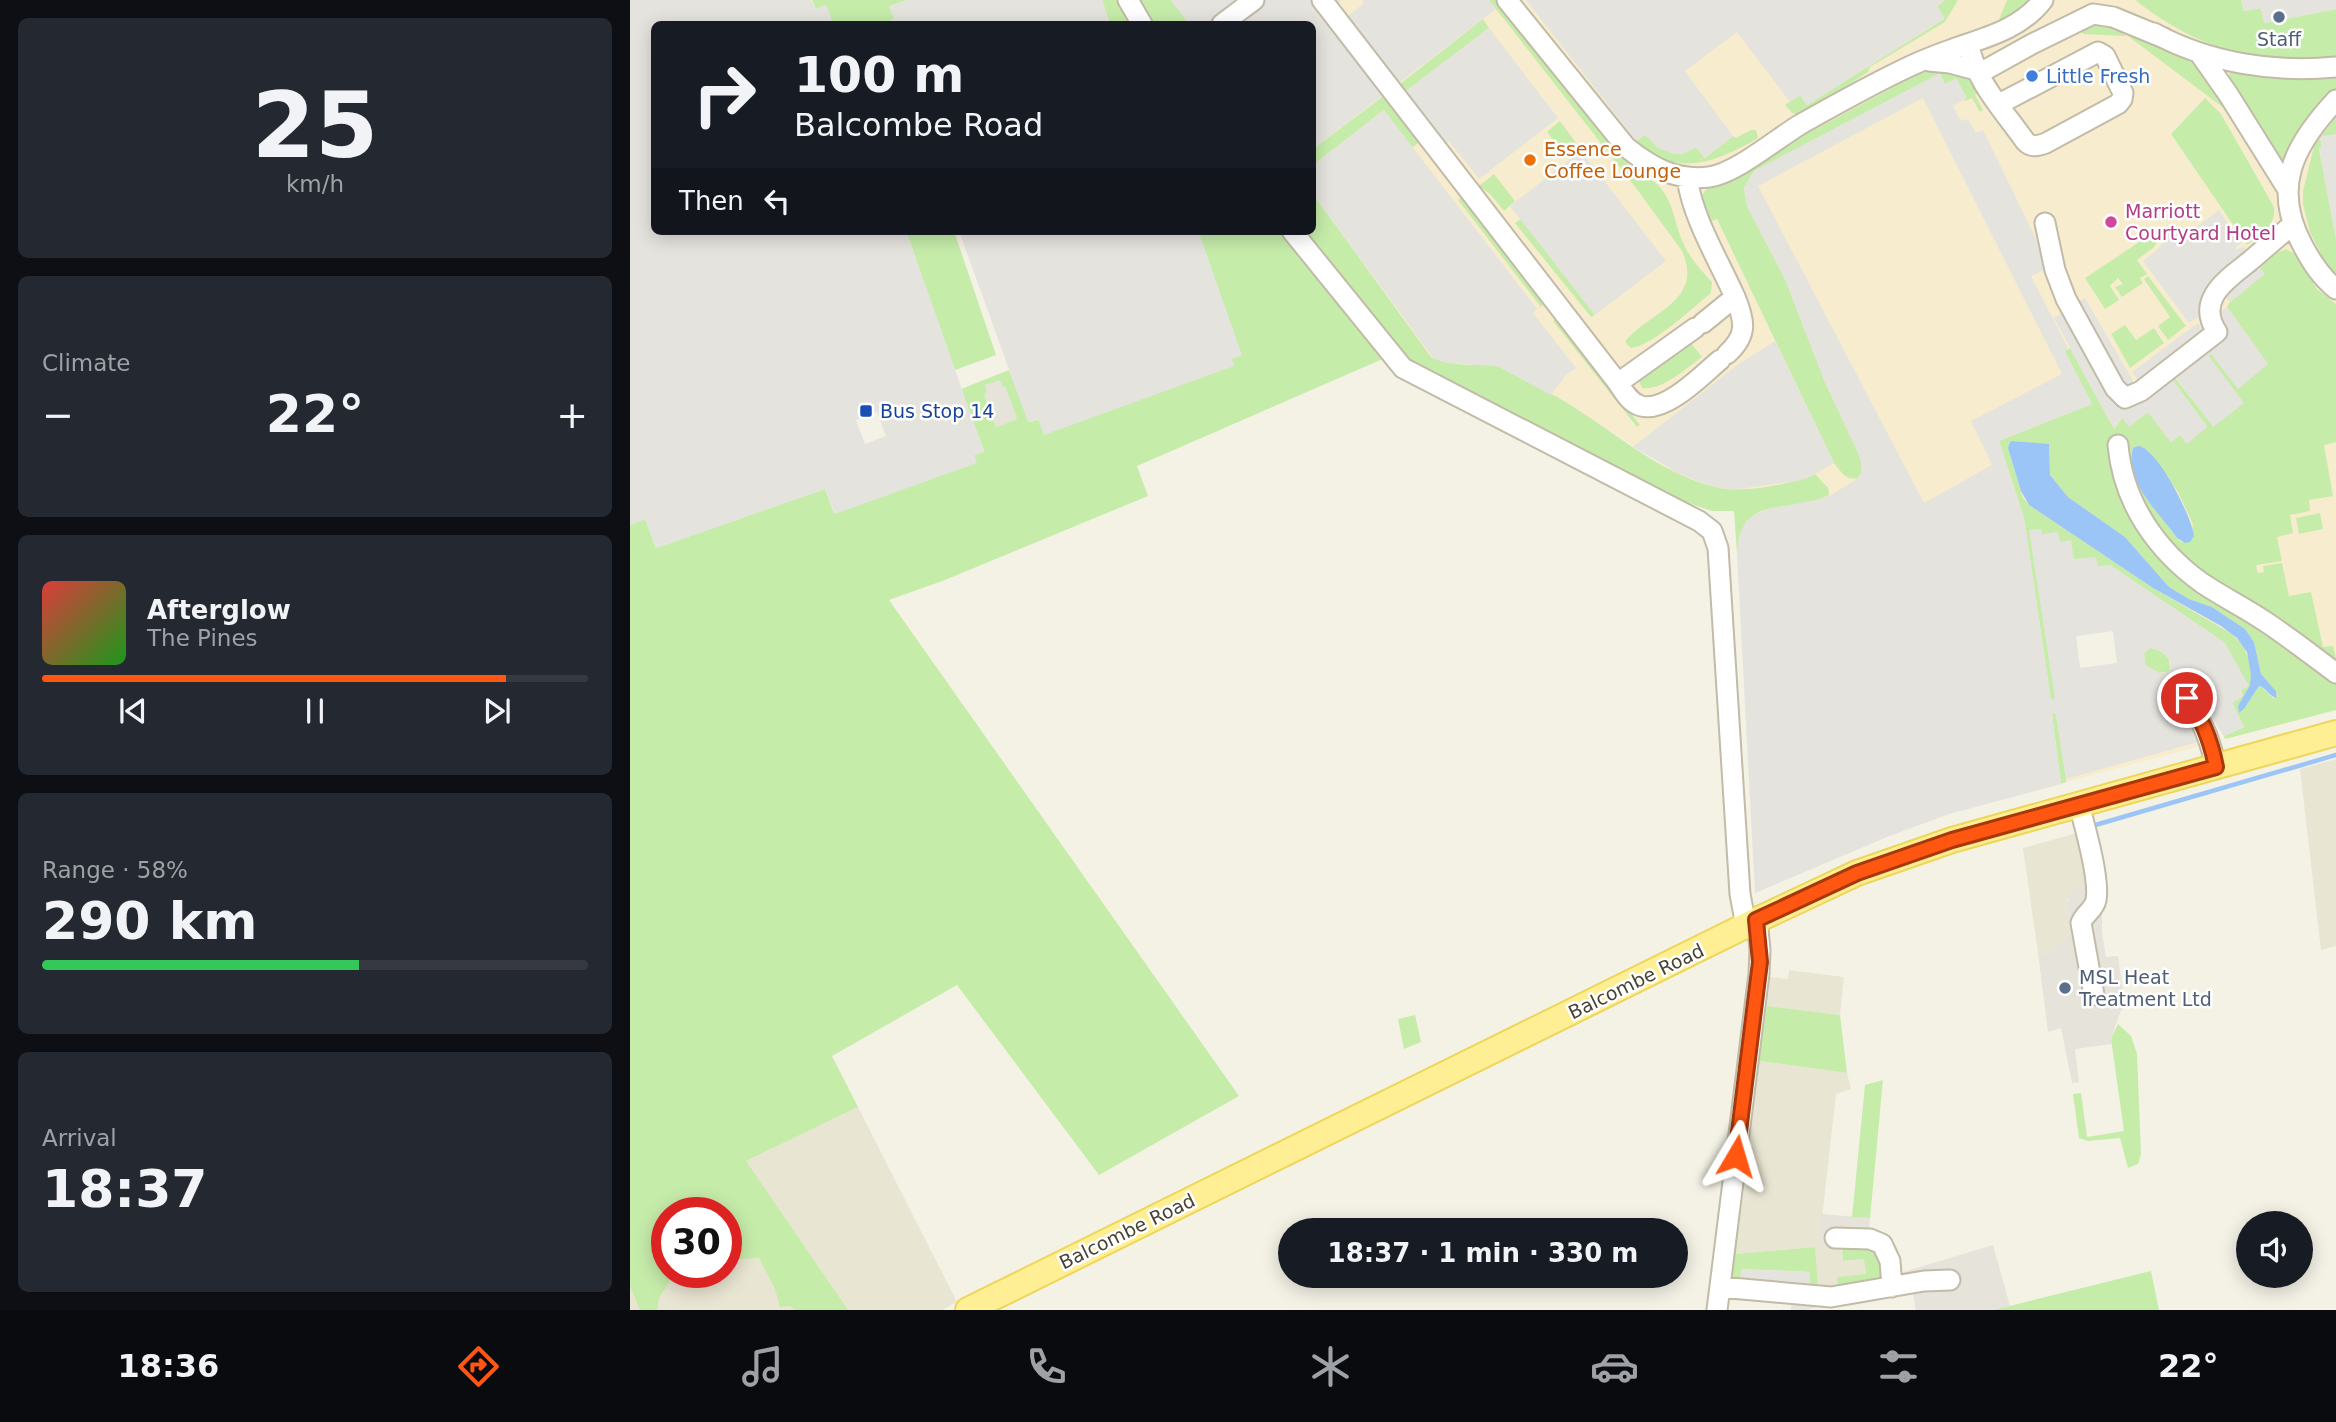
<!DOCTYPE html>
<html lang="en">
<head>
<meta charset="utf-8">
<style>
  :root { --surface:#171b24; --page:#242831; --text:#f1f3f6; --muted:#9ea1a6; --line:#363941; --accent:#ff5612 }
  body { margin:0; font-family:"DejaVu Sans",sans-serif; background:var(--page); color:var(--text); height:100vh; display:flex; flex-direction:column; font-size:26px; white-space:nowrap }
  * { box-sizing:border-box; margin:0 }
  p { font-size:23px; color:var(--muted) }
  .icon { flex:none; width:38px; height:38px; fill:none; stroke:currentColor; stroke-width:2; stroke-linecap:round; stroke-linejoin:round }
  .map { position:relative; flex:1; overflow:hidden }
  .side { display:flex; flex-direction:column; gap:18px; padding:18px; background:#0d0f14; width:630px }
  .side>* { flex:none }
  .guide { position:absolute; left:21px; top:21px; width:665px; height:214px; border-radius:10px; box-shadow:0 4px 18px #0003; background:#171b24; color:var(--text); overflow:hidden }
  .tools { position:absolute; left:1606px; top:1211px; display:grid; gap:14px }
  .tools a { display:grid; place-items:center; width:77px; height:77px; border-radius:50%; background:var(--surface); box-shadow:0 4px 18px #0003; font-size:35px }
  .speed { position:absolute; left:21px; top:1197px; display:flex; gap:14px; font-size:35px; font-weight:700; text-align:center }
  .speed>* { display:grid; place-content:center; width:91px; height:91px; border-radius:50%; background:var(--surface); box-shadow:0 4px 18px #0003; line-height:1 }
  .speed .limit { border:10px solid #d22; background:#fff; color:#111 }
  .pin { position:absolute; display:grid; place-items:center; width:60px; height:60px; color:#fff; margin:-30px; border:4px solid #fff; border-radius:50%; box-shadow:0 2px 7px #0007 }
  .me { position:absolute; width:77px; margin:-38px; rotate:7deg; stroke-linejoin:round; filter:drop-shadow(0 0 5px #0008) }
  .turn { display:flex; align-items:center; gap:24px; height:147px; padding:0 28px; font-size:32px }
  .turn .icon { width:91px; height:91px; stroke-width:2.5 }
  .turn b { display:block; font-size:49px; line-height:60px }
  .then { display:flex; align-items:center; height:66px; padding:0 28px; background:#0003; gap:14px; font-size:26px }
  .big { font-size:52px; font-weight:800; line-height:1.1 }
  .side .card { flex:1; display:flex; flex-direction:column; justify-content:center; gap:10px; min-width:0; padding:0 24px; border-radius:10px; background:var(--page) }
  .side .dial { align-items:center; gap:0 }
  .dial b { font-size:91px; line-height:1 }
  .song { display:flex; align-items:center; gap:21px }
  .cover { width:84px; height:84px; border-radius:10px; background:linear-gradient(135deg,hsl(0 70% 55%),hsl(120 70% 35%)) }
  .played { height:7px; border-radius:4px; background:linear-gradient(90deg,var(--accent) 85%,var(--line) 85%) }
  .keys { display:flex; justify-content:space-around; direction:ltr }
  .heat { display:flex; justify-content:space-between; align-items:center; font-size:38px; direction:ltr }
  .charge { height:10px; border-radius:5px; background:linear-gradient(90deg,#34c759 58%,var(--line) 0) }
  .trip { position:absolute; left:648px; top:1218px; width:410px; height:70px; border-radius:35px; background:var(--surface); box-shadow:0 4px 18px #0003; font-weight:800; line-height:70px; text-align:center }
  .tabs { display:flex; height:112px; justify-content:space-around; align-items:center; background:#090b0e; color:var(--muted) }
  .tabs .icon { width:49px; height:49px }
  .tabs .selected { color:var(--accent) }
  .tabs b { font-size:32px; color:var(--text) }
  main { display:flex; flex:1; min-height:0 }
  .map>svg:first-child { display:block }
  .residential { fill:#e9e5d3; fill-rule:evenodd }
  .commercial { fill:#f8ecce; fill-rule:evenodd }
  .industrial { fill:#e6e3da }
  .green { fill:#c6ecaa; fill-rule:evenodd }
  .parking { fill:#e5e3de; fill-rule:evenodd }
  .water { fill:#9cc5f7 }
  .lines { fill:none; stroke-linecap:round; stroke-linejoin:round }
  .stream { stroke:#9cc5f7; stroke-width:4.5 }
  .minor-casing { stroke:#c1bba7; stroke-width:23 }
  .major-casing { stroke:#eed65a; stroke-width:28 }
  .minor { stroke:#fff; stroke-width:19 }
  .major { stroke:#ffef94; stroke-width:24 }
  .route-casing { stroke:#a6380c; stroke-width:18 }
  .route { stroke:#ff5612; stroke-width:12 }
  .service-dot { fill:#5c6f8a; stroke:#fff; stroke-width:2.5 }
  .shop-dot { fill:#3f7fe0; stroke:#fff; stroke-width:2.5 }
  .food-dot { fill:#e8710a; stroke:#fff; stroke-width:2.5 }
  .hotel-dot { fill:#d1479c; stroke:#fff; stroke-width:2.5 }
  .transit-dot { fill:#1a4fb4; stroke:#fff; stroke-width:2.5 }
  .labels { text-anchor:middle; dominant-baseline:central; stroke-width:5; stroke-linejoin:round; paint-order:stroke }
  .service-label { font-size:19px; fill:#4e5e75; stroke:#fff }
  .shop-label { font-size:19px; fill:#366cbe; stroke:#fff; text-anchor:start }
  .food-label { font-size:19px; fill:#c56008; stroke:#fff; text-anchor:start }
  .hotel-label { font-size:19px; fill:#b23c85; stroke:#fff; text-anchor:start }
  .transit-label { font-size:19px; fill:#164399; stroke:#fff; text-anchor:start }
  .street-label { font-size:19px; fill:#474334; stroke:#fff }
</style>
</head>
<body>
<main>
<section class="side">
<div class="card dial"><b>25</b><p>km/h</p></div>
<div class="card"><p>Climate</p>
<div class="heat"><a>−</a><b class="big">22°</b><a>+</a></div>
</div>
<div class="card">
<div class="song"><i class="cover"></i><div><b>Afterglow</b><p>The Pines</p></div></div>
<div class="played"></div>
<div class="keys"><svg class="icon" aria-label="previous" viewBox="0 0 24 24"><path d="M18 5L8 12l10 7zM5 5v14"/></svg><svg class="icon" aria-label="pause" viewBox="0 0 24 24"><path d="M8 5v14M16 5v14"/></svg><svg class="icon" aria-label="next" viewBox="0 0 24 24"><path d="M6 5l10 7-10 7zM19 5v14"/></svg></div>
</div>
<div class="card"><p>Range · 58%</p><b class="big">290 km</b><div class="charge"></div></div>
<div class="card"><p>Arrival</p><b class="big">18:37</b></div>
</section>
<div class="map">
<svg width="1706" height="1310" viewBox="0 0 1706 1310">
  <rect width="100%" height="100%" fill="#f4f2e5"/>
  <path class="residential" d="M1706,759V946L1691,950L1670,769Z
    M1451,832L1460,888L1436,901L1441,936L1417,952L1408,953L1393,848Z
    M1159,970L1214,977L1210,1015L1137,1006L1140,977L1158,979Z
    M1129,1061L1217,1073L1221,1089L1206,1094L1189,1246L1211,1244L1213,1261L1235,1259L1236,1274L1208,1288L1188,1287L1184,1247L1106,1254Z
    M228,1107L327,1302L312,1310H0V1227L115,1161ZM37,1213H96V1272H37Z"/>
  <path class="commercial" d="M541,0H1516L1523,6L1706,39V710L1595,739L1565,689L1549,699L1574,745L1436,782L1426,714H1422L1431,784L1319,814L1257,837L1125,893L1105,511L955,415L877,371L801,357L683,194L682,24H559ZM1574,98L1591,114L1644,207L1558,157L1541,134ZM1022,180L1033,190L1040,204L1051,240L1064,263L1081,280L1070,291L1052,251L1009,192ZM1656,250L1665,254L1679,277L1692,293L1631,269L1647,253ZM1483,631L1487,663L1450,668L1446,636Z"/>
  <path class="industrial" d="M370,379L375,386L387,419L366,427L353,393L355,385Z
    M1460,888L1472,906V932L1476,957L1488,956L1495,1008L1491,1010L1481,1039L1482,1044L1445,1049L1449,1082L1442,1083L1431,1028L1418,1032L1408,953L1417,952L1441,935L1436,901L1440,900L1439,891Z
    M1192,1214L1240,1218L1239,1228L1254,1239L1267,1274L1363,1245L1380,1306L1363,1310H1286L1282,1290L1238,1295L1176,1310H1161V1303L1100,1300L1102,1283L1208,1288L1247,1284L1241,1246L1212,1249L1211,1244L1189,1246Z"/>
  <path class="green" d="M182,0H277L260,6L264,19L254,24H203L196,5L186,9Z
    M472,0H488L502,24H480Z
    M504,0H541L559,24H517Z
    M859,0H870L1003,169C1012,176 1023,179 1030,187C1043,202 1044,220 1051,238C1058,256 1069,268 1082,282L1081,293C1062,308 1024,345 1001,348L996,343V340C1022,311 1074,300 1052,251L1009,192Z
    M1315,0H1328L1315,22L1240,67L1238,72L1217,86L1199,100L1169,115L1162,113L1155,105L1170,95L1177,105L1314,19L1307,6Z
    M1377,0H1401L1380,18L1368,22Z
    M1505,0H1611L1614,11L1631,8L1635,23L1706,9V57C1631,70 1563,46 1505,0Z
    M853,19L859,28L776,91L770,84Z
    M1476,21L1496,36L1453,34L1448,26Z
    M1498,36L1514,39L1569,66L1599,112Z
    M1299,68L1340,77L1349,91L1345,95L1353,110L1350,112L1342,98L1335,101L1334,99L1337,98L1314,84L1309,74L1124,171L1114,188L1117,206L1155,279L1195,382L1231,459L1232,472L1228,478C1216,481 1211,472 1204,463L1087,219L1078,222L1071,197L1077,188L1096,181L1117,166Z
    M1607,72L1642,78L1706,75V90L1677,118L1669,133L1654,170L1598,78L1600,73Z
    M755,95L789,142L782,148L754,110L683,165V149Z
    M1575,98L1591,114L1644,207C1646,227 1631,234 1617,245L1541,134Z
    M1706,117V134L1690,137L1692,148L1689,149L1706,239V275L1694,260L1680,232L1673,204V191L1684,146Z
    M930,121L949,147L936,157L917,132Z
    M1121,130H1126L1128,138C1086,163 1046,178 1005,142L1015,134C1035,150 1041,160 1066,147L1075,158L1103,136L1106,138Z
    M864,174L885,201L874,211L860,194L849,186Z
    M683,194L801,357C809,359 818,363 827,364C844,366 859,362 874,369C903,383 932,399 959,417C999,444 1041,478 1090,488C1114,493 1163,484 1185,474L1198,488L1199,495C1160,516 1112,490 1107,554L1104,511H1082L1047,499L755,358L507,466L518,496L315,580L259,600L609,1096L469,1175L327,985L202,1056L228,1107L116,1161L218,1310H165L160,1306L150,1307L145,1289L129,1258L96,1260V1213H37V1272H46L29,1298L27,1310H10L0,1286V525L15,519L26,548L195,489L204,513L346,462L344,455L354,451L331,389L379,370L399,422L604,366L601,359L611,354L568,231H682ZM370,380L373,387L375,386L387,419L366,427L354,394L357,392L355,385Z
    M833,196L915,303L911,307L828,200Z
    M891,219L965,315L961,317L885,223Z
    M1529,229L1532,234L1524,247L1507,260L1517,274L1510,278L1513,283L1492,297L1485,287L1493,284L1488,278L1480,286L1489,300L1475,309L1455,278Z
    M276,231H324L366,355L325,370Z
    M1656,249L1665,254L1687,289L1706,304V442L1694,445L1703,496L1679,500L1680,511L1660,515L1663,533L1647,537L1652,561L1626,565L1628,573L1634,572L1633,566L1652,563L1659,596L1681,592L1693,647L1703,646L1706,658V710L1595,739L1594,736L1614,727L1602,703L1613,696L1595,643L1480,565L1467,567L1444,559L1430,542L1412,534L1411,529L1425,699L1421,700L1394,518L1369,441L1462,404L1434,351L1440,348L1484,429L1493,417L1518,412L1541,442L1550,435L1557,443L1577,426L1542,380L1545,378L1583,426L1578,355L1581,353L1638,364L1597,307L1600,302L1634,274L1630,268L1647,253ZM1385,441L1419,445L1420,475L1438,497L1495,537L1539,587L1559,599L1582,607L1615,629L1624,642L1631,674L1646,691L1648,697L1643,698L1632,687L1629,686L1614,709L1609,713L1608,706L1621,685V666L1614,647L1602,634L1523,588L1399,505L1393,498L1378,448ZM1517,449L1548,492L1563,524L1560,542H1551L1547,538L1512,491L1503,474Z
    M1518,276L1556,326L1538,340L1528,326L1540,317L1514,279Z
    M927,318L1010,425L1007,427L923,321Z
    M1495,325L1506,340L1524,328L1534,343L1500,368L1481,334Z
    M1058,339L1072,357C1056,368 1033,391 1012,388L1009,381V376Z
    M1690,513L1693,529L1669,534L1666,518Z
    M1520,648C1533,650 1543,658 1539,671L1529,673L1515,665L1514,653Z
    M1422,714H1426L1436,779V782L1431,784Z
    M1137,1006L1210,1015L1217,1073L1129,1061Z
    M785,1015L791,1042L774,1049L768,1019Z
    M1488,1024L1501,1036L1507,1054L1511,1154L1508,1164L1498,1168L1490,1138L1458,1141L1449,1138L1443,1094L1451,1093L1457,1137L1494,1131L1481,1039Z
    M1253,1080L1240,1218L1222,1217L1235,1085Z
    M1111,1211L1106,1254L1185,1247L1188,1287H1180L1179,1272L1112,1269L1110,1283L1099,1278L1108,1212Z
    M1241,1246L1255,1258L1251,1281L1208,1288L1207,1277L1236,1274L1234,1259L1213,1261L1212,1249Z
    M1521,1271L1529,1310H1363Z"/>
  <path class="parking" d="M0,0H181L186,9L196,5L203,24H24V231H276L354,452L344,455L347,463L205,514L195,489L26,548L15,519L0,525ZM247,412L256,436L235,444L226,420Z
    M277,0H472L480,24H254L264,19L259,6Z
    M541,0H712L708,3L718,16L734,3L732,0H859L866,9L683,149L682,24H559Z
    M896,0H1315L1307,6L1315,18L1177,105L1170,95L1160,102L1107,32L1055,71L1103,136L1075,158L1066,147L1053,154H1044L1028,148L1015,135L1006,141Z
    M1611,0H1706V9L1634,23L1631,8L1614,11Z
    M859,28L928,118L849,179L819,141L816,143L776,91Z
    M1310,73L1315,84L1326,78L1337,98L1323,106L1331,121L1338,119L1346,133L1353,130L1406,239L1416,269L1401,276L1438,348L1435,351L1462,404L1369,441L1394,518L1421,700L1425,699L1399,530L1411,529L1412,534L1428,532L1430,542L1441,540L1444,559L1466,557L1468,566L1480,565L1595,643L1619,686L1610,691L1613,696L1602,703L1614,727L1594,736L1565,689L1549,699L1572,741L1436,779L1426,714H1422L1431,784L1319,814L1257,837L1125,893L1107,554L1109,536L1116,521L1126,514L1138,509L1186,500L1201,495L1230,477L1232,466L1229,455L1195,382L1155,279L1117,206L1114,188L1124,171ZM1293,98L1432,374L1341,421L1362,465L1294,503L1128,186ZM1483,631L1487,663L1450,668L1446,636ZM1520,648L1529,650L1538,657L1541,663L1539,671L1534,673L1526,672L1515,665L1514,653Z
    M754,110L907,309L903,313L946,368L936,375L921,395L867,366L817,363L804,359L683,194V165Z
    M1706,134V239L1689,148L1692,147L1690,137Z
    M951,151L1036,261L965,315L880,206Z
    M1589,210L1611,243L1603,250L1614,247L1635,274L1600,302L1593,294L1588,314L1597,307L1638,364L1608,389L1581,354L1578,355L1614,403L1583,427L1546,378L1543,380L1577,427L1557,444L1550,435L1541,442L1518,412L1499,427L1492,417L1484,429L1424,318L1455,298L1505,384L1509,381L1502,372L1568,323L1574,333L1576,331L1571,315L1559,323L1513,261L1528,249L1541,233L1547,231L1560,232Z
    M329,231H568L612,355L602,359L604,366L414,435L408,419L398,422Z
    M1145,341L1204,463L1180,477L1167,481L1102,490L1081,486L1050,474L1003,447L1106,366Z
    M1111,1269L1180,1272L1179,1295L1110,1289Z"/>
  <path class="water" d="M1382,441L1419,444L1420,475L1438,497L1495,537L1539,587L1559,599L1582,607L1615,629L1624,642L1631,674L1646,691L1647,698C1639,697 1636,687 1629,686L1614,709L1609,713L1608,706L1620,685L1621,675L1617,652L1607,638L1591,626L1523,588L1399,505L1391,491L1378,448L1380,442Z
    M1508,446C1527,447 1562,517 1564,536L1560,542L1555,543L1547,538C1529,512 1494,482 1503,448Z"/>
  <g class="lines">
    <path class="stream" d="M1462,826L1706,755"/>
    <g class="minor-casing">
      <path id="minor" d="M498,0L512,24
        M692,0L988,383L1065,328
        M877,0L996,147C1021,167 1045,181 1079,177C1105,174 1146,139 1171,124C1203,106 1237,87 1270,71C1286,63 1303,56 1320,50C1353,38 1390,30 1413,0
        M592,24L624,0
        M1524,33C1579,63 1644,73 1706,67
        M1339,44C1344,80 1374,111 1395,141C1401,148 1409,146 1416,143L1488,104L1492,99L1493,93L1475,56L1468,52L1369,104
        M1570,54L1598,94L1658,190
        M1299,61L1320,63L1346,70L1357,69L1402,44L1463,14L1483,17L1534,38
        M1706,100C1664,145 1641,187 1673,246C1682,263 1691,277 1706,289
        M1057,178C1063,219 1088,259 1105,297L1073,323
        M1415,223L1425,270L1436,299L1485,388L1495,398L1511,391L1587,332C1565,299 1598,279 1620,261C1634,249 1648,237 1662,225
        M662,231L773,368L1069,521L1082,531L1088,548L1110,894L1116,926
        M1097,354C1118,335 1115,321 1105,297
        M988,383C994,392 1000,403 1011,406C1036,413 1073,374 1090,360
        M1488,445C1493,502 1526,550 1572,583C1593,597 1615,608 1636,622C1660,638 1683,656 1706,673
        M1552,691C1570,714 1580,738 1586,767
        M1449,805C1455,827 1470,879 1466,900C1464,910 1454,914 1451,923L1464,995
        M1205,1238L1240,1239L1252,1244L1260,1261L1262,1287
        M1090,1287L1201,1297L1294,1281L1320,1280
        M1087,1310L1129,974L1130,950L1127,920"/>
    </g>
    <g class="major-casing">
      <path id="major" d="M338,1310L1127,920L1227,873L1322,840L1706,733"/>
    </g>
    <use href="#minor" class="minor"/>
    <use href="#major" class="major"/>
  </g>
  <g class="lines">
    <g class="route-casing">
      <path id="route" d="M1106,1156L1130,962L1126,920L1227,873L1322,840L1586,767C1581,741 1573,719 1557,698"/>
    </g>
    <use href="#route" class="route"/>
  </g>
  <g class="service-dot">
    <circle cx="1649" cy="17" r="7"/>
    <circle cx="1435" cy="988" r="7"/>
  </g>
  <circle class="shop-dot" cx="1402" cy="76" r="7"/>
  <circle class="food-dot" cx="900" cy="160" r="7"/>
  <circle class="hotel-dot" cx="1481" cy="222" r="7"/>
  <rect class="transit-dot" x="229" y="404" width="14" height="14" rx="3.5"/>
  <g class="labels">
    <g class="service-label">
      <text x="1649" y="39">Staff</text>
      <text x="1449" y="977" text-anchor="start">MSL Heat<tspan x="1449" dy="22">Treatment Ltd</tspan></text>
    </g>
    <g class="shop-label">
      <text x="1416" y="76">Little Fresh</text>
    </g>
    <g class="food-label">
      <text x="914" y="149">Essence<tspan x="914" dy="22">Coffee Lounge</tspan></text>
    </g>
    <g class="hotel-label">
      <text x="1495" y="211">Marriott<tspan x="1495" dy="22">Courtyard Hotel</tspan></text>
    </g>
    <g class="transit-label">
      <text x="250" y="411">Bus Stop 14</text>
    </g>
    <g class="street-label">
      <text transform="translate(1006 981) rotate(-26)">Balcombe Road</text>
      <text transform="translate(497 1231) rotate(-26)">Balcombe Road</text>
    </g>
  </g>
</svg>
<div class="tools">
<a><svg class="icon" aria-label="sound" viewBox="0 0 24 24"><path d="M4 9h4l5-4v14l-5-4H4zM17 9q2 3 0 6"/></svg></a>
</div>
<div class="speed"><div class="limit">30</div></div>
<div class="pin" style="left:1557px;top:698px;background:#d93025"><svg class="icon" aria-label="arrive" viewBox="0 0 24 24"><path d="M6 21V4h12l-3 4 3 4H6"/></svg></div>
<svg class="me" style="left:1106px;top:1156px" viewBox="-20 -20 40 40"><path d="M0-17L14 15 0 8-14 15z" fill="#ff5612" stroke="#fff" stroke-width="4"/></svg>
<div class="trip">18:37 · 1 min · 330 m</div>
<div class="guide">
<div class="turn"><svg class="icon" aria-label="right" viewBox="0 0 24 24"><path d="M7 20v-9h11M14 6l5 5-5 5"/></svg><div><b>100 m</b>Balcombe Road</div></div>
<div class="then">Then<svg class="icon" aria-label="left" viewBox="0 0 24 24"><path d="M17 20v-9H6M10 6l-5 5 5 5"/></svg></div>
</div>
</div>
</main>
<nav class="tabs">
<b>18:36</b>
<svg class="icon selected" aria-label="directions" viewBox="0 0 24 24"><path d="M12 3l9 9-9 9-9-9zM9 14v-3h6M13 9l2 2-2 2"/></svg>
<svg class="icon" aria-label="music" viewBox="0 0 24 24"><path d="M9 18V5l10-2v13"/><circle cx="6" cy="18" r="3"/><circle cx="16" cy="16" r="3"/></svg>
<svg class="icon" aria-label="phone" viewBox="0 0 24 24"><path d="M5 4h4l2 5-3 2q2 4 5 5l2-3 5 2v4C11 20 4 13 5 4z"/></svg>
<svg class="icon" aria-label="climate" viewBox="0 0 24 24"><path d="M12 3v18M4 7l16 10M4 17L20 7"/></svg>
<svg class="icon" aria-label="car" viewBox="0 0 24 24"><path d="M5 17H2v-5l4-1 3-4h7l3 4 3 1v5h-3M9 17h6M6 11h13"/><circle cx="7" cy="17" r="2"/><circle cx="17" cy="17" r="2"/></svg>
<svg class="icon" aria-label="filters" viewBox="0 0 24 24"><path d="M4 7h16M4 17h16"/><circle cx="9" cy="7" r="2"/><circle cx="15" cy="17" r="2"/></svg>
<b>22°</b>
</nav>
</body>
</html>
